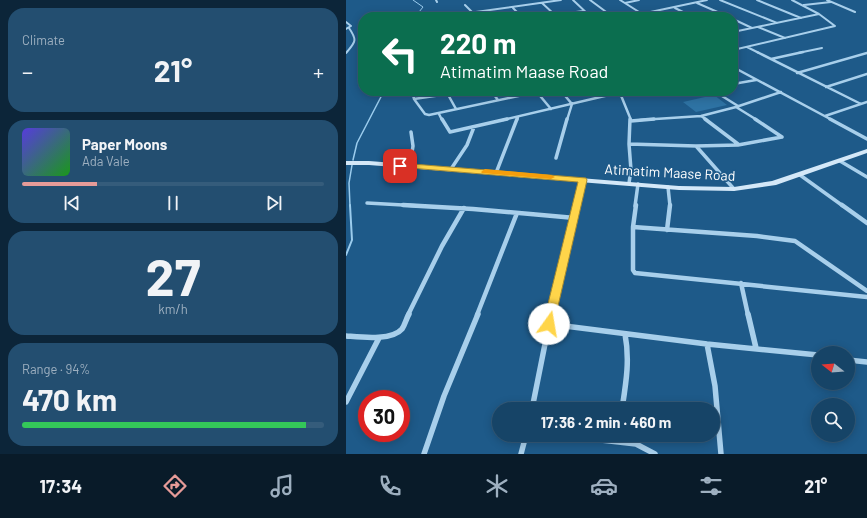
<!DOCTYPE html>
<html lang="en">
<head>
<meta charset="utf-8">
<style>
  :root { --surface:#164467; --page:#234e70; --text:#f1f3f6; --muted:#9eb0c0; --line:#355c7b; --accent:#e69b98 }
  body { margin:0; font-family:Barlow,sans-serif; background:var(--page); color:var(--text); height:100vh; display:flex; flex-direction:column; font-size:15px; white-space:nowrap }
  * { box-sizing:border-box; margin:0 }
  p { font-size:13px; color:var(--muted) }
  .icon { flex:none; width:22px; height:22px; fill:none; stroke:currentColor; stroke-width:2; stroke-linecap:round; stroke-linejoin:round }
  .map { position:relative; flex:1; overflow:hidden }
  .sheet { display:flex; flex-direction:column; gap:8px; padding:8px; background:#0c2539; width:346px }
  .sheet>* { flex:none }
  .top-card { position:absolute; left:12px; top:12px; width:380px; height:84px; border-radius:16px; box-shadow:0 2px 10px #0003,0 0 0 1px var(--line); background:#0b6e4f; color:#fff; overflow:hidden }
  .needle { width:26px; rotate:287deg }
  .controls { position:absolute; left:465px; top:346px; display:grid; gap:8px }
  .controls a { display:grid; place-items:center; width:44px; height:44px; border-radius:50%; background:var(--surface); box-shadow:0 2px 10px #0003,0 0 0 1px var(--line); font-size:20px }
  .speed { position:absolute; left:12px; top:390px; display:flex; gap:8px; font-size:20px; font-weight:700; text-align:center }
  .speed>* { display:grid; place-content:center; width:52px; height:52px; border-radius:50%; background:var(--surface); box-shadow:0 2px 10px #0003,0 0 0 1px var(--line); line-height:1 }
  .speed .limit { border:6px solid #d22; background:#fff; color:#111 }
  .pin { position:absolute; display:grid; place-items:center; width:34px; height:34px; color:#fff; margin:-17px; border-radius:8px; box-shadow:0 2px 6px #0006 }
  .me { position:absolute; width:44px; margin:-22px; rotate:13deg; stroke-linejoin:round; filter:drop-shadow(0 0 3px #0008) }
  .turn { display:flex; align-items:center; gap:14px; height:84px; padding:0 16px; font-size:18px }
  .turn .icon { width:52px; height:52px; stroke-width:2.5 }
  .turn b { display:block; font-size:28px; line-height:34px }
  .big { font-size:30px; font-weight:700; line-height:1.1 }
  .sheet .card { flex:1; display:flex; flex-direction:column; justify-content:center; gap:6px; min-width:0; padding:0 14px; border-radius:16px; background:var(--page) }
  .sheet .dial { align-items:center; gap:0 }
  .dial b { font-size:52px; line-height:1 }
  .song { display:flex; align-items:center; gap:12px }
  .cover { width:48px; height:48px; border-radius:6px; background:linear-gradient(135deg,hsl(250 70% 55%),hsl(120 70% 35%)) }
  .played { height:4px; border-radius:2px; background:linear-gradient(90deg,var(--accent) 25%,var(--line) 25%) }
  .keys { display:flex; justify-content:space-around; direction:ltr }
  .heat { display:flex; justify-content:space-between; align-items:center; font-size:22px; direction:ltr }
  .charge { height:6px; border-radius:3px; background:linear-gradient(90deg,#34c759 94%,var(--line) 0) }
  .trip { position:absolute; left:146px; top:402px; width:228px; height:40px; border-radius:20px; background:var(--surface); box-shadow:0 2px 10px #0003,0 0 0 1px var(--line); font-weight:700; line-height:40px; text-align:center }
  .tab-bar { display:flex; height:64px; justify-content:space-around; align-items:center; background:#091b29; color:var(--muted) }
  .tab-bar .icon { width:28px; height:28px }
  .tab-bar .on { color:var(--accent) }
  .tab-bar b { font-size:18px; color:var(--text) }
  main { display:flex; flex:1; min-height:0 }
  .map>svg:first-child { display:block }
  .green { fill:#2e73a4 }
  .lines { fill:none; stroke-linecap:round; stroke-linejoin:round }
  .stream-far2 { stroke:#9bcced; stroke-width:1 }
  .stream-far1 { stroke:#9bcced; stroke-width:1.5 }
  .stream { stroke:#9bcced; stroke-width:2 }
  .street-far4 { stroke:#a8cfeb; stroke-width:2 }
  .street-far3 { stroke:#a8cfeb; stroke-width:2.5 }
  .street-far2 { stroke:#a8cfeb; stroke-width:3.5 }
  .street-far1 { stroke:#a8cfeb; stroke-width:4.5 }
  .street { stroke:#a8cfeb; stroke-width:5.5 }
  .secondary { fill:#d4e8f8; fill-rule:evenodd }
  .route { fill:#ffd54a; stroke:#a68a30 }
  .slow { fill:#f59e0b }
  .labels { text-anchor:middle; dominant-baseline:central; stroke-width:3; stroke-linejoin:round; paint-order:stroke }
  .street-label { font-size:14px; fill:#fff; stroke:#1e5a89 }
</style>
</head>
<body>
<main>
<section class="sheet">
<div class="card"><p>Climate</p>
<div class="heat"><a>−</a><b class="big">21°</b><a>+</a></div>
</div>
<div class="card">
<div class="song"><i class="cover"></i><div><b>Paper Moons</b><p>Ada Vale</p></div></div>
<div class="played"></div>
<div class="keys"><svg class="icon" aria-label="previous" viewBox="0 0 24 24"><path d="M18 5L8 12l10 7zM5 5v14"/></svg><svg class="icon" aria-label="pause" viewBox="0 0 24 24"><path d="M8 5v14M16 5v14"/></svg><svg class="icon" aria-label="next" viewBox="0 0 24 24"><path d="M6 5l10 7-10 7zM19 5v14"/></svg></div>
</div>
<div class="card dial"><b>27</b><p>km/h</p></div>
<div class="card"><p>Range · 94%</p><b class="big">470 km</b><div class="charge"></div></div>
</section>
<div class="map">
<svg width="521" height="454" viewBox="0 0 521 454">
  <rect width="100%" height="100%" fill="#1e5a89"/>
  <path class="green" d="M368,95L381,105L350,112L337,102Z"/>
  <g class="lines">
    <path class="stream-far2" d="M67,0L77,7L69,17"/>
    <path class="stream-far1" d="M7,160L11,143L38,91
      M4,206L3,183L6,165"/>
    <path class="stream" d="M0,255L6,240L4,205"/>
    <path class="street-far4" d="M90,0L91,2
      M227,0L245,17
      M244,0L267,17
      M274,0L301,17
      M374,0L431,23
      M411,0L455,18
      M481,0L509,12
      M196,3L209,15
      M279,3L293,0
      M351,3L383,17
      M119,5L127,13
      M458,5L485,2
      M167,8L176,17
      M329,8L347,17
      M295,14L361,0
      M107,17L108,15L215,0
      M195,17L237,11
      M387,19L406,28
      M0,22L5,26L0,29
      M412,27L439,38
      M387,32L473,14
      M401,47L413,53
      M387,50L489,26L473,14L446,0
      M0,53C9,42 12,41 3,28
      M452,53L476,48"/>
    <path class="street-far3" d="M411,52L515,104
      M425,59L457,52
      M387,67L486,120
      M451,73L521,53
      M387,84L410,80
      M480,87L521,74
      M66,91L68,99
      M100,91L110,109
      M145,91L152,100
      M190,91L205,109
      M215,91L226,104L221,120
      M368,91L392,106
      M274,93L285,120
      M102,94L68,99L79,114L83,115L191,92
      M390,107L411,120
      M93,114L96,120
      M355,116L361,120
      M479,116L521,102
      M157,120L280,91
      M171,120L172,117
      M294,120L355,116L390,107L435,92"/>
    <path class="street-far2" d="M96,119L104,132L161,119
      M359,119L392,144
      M409,119L436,137
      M484,119L521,139
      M285,121L308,119
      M283,144L350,146L392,145L436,137
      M350,146L388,189
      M210,158L221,119
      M494,161L521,177
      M64,166L67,146L65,132
      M105,169L121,145L128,127
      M150,173L171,119
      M454,175L497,206
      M283,183L285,170L283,144L284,119
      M322,187L324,206
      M21,203L75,206
      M231,206L237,180
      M289,206L292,184"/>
    <path class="street-far1" d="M57,205L127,209L229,218
      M290,205L287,227V270L289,273L521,297
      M496,205L521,223
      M287,227L411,236L449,241L521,291
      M321,230L324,205
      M395,283L402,315
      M62,315L96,246L118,208
      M131,315L171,213
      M205,315L231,205"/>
    <path class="street" d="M402,314L410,348
      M203,324L361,344L472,355
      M0,336C14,337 46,341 56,329C59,325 60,319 63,314
      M361,344L369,386L375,454
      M502,360L521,362
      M0,402L33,338
      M186,409L205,314
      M276,409C280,383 284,360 279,334
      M211,435L290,444
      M284,435L290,444L309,454
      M78,454L98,396L132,314
      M175,454L180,435"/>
    <path class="secondary" d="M521,149V153L430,185L388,191L333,190L23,165H0V161H23L333,186L388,187L426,181Z"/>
  </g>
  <path class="route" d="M54,163L240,178L241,180L207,328L203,329L199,328L197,324L232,182L52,167L50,166Z"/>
  <path class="slow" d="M139,169L205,175L209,177L205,179L136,173L135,172Z"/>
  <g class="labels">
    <g class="street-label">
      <text transform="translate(324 172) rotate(3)">Atimatim Maase Road</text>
    </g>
  </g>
</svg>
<div class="controls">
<a><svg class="needle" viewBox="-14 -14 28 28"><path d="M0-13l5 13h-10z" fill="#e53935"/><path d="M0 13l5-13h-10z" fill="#9eb0c0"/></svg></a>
<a><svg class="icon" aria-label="search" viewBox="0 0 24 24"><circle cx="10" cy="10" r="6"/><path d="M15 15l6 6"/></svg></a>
</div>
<div class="speed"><div class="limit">30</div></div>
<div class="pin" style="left:54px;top:166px;background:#d93025"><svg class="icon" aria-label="arrive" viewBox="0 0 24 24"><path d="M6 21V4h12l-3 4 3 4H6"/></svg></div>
<svg class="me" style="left:203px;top:324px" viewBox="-20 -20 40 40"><circle r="19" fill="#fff"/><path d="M0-13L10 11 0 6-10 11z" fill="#ffd54a"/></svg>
<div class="trip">17:36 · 2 min · 460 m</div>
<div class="top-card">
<div class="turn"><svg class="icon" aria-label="left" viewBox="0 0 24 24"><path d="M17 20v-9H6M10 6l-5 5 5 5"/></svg><div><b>220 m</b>Atimatim Maase Road</div></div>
</div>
</div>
</main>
<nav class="tab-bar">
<b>17:34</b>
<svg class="icon on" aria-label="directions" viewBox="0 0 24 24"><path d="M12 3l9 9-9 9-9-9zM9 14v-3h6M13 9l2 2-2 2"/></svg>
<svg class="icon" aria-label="music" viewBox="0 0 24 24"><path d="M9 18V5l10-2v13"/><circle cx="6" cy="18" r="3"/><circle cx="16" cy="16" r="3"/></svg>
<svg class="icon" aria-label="phone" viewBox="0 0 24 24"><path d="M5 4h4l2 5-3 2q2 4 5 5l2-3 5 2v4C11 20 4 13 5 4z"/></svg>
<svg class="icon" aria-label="climate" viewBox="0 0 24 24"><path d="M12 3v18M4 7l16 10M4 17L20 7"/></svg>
<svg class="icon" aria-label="car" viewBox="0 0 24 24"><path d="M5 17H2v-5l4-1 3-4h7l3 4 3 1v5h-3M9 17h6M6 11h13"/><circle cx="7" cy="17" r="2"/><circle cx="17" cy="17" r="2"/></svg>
<svg class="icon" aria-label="filters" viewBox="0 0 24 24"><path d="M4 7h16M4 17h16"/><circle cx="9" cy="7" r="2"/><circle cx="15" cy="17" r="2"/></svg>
<b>21°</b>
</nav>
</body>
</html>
